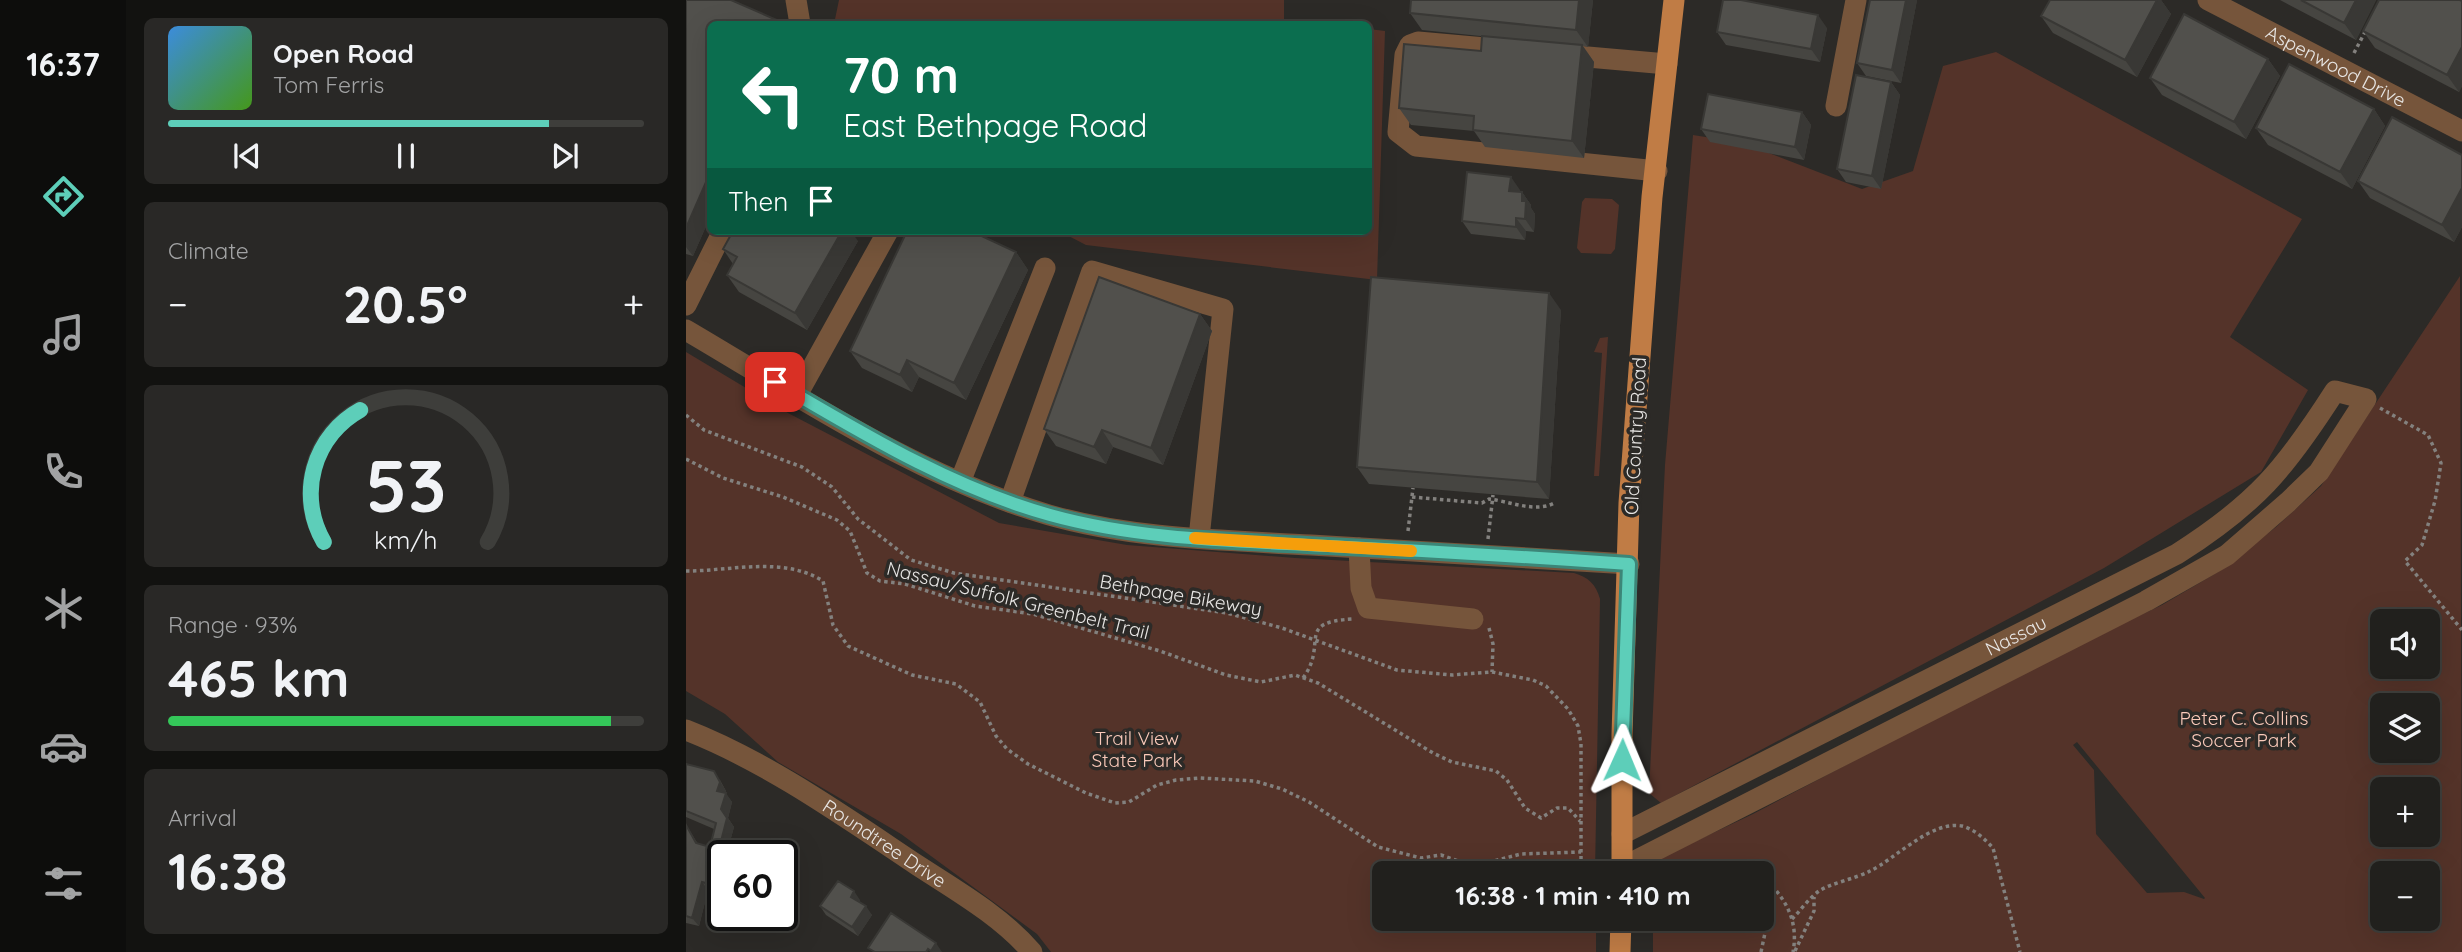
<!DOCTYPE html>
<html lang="en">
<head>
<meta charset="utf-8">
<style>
  :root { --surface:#21201d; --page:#292826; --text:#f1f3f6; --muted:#a2a3a4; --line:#3e3e3b; --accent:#5dceb9 }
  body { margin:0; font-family:Quicksand,sans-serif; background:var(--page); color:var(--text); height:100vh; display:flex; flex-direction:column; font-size:26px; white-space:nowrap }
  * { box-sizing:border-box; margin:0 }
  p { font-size:23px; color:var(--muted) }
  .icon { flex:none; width:38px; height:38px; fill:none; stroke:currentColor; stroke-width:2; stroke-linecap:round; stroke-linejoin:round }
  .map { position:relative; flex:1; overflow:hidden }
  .details { display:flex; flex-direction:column; gap:18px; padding:18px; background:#121210; width:560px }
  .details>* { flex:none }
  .banner { position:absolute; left:21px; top:21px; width:665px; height:214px; border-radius:10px; box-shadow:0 7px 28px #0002,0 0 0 2px var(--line); background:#0b6e4f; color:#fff; overflow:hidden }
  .fabs { position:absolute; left:1684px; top:609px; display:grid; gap:14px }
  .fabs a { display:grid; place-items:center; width:70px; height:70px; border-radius:10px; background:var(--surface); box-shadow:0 7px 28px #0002,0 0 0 2px var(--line); font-size:35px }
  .speed { position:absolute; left:21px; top:840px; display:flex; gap:14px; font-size:35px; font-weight:700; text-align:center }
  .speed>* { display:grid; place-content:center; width:91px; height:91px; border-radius:50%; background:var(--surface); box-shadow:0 7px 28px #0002,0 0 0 2px var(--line); line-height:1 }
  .speed .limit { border:4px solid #111; border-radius:10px; background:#fff; color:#111 }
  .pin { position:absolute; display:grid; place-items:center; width:60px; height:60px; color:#fff; margin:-30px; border-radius:14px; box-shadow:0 4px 10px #0006 }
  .me { position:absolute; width:77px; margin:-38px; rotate:1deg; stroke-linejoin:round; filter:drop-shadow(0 0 5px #0008) }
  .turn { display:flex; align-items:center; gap:24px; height:147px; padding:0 21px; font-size:32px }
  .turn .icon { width:91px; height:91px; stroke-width:2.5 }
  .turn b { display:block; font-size:49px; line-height:60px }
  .then { display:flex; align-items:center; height:66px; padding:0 21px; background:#0003; gap:14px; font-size:26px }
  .big { font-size:52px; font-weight:700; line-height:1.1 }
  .details .widget { flex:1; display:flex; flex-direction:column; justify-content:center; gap:10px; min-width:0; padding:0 24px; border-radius:10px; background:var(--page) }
  .details .dial { align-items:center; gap:0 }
  .dial svg { height:182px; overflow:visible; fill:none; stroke:var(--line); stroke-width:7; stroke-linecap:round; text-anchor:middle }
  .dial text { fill:var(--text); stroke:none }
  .song { display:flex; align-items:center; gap:21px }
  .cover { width:84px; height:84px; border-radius:10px; background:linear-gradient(135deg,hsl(210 70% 55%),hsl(100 70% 35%)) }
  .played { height:7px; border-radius:4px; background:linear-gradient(90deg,var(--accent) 80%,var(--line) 80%) }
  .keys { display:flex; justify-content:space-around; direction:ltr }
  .heat { display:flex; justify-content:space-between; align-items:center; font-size:38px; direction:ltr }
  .charge { height:10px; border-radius:5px; background:linear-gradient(90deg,#34c759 93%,var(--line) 0) }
  .trip { position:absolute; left:686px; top:861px; width:402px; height:70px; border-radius:10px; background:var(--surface); box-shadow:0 7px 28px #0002,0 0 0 2px var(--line); font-weight:700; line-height:70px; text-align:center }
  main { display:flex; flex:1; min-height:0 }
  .menu { display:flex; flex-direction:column; width:126px; justify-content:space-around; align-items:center; background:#0d0d0c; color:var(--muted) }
  .menu .icon { width:49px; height:49px }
  .menu .selected { color:var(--accent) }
  .menu b { font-size:32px; color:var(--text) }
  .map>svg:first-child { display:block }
  .green { fill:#543329; fill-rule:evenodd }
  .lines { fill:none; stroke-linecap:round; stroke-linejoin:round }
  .path { stroke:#83817e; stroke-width:3.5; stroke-dasharray:3.5 3.5; stroke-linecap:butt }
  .minor { stroke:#76553b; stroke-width:21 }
  .major { stroke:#c07c45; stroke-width:21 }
  .wall { fill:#464541 }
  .shaded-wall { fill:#393835 }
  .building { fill:#51504c; stroke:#393835; stroke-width:2 }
  .route-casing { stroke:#3c8678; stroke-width:18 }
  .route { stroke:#5dceb9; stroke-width:12 }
  .slow { stroke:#f59e0b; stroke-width:12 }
  .labels { text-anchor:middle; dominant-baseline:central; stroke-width:7; stroke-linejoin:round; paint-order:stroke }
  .street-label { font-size:19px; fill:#e8e6e4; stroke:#2c2a27 }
  .park-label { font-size:19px; fill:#fbcaba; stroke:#2c2a27 }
</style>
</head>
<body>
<main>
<nav class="menu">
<b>16:37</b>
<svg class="icon selected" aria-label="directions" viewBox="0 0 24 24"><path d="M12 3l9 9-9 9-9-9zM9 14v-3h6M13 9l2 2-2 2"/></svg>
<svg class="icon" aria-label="music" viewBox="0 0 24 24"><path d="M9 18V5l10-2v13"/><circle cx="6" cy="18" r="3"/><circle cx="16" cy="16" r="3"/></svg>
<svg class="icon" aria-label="phone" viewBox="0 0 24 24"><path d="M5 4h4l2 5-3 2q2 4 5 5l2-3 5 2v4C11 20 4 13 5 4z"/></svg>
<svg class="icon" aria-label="climate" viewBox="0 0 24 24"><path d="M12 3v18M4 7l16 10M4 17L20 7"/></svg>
<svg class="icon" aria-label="car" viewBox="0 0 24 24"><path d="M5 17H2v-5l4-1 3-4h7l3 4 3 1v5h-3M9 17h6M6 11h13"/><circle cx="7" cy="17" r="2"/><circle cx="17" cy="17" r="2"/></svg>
<svg class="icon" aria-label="filters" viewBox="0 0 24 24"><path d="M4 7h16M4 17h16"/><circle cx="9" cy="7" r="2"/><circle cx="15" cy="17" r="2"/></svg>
</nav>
<section class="details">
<div class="widget">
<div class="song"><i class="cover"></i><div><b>Open Road</b><p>Tom Ferris</p></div></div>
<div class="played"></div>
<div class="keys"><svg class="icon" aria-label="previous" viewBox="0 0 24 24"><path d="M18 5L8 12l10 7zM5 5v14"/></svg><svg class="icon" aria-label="pause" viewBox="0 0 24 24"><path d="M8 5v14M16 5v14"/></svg><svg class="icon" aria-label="next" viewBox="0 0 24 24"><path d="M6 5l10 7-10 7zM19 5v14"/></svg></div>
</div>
<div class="widget"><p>Climate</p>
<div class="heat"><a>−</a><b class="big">20.5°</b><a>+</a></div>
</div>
<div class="widget dial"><svg viewBox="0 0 100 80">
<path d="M14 69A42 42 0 1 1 86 69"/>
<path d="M14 69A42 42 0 0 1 30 11" stroke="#5dceb9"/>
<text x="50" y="56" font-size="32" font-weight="700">53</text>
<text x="50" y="72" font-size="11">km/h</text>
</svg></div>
<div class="widget"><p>Range · 93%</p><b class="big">465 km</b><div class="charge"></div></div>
<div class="widget"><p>Arrival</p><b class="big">16:38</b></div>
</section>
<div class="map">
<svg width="1776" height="952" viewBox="0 0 1776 952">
  <rect width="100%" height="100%" fill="#2c2a27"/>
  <path class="green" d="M153,0H598V20L641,24H148Z
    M683,29L699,31L691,280L400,245L373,231H682Z
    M1310,52L1616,219L1544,337L1622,390L1575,472L1418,568L975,803L963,793L979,465L1007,135L1057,143L1176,189L1227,171L1257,66Z
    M899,198L926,199L933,205L929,249L925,254L895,253L891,248L896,202Z
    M1774,276L1776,952H967V919H1076V873H967L966,866L972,859L1067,814L1363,658L1476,605L1532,572L1590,527L1635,486ZM1696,621H1741V667H1696ZM1696,705H1741V751H1696ZM1391,742L1519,898L1518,899L1498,892L1461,893L1410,834L1408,770L1387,745ZM1696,789H1741V835H1696ZM1696,873H1741V919H1696Z
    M922,337L913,476H908L916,353L908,352L914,338Z
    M0,352L102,413L313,523L441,545L609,558L888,573C902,577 910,584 914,599L909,873H698V919H910V952H365L351,934L215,834L92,762L39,714L0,691Z"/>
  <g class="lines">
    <path class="path" d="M1668,53L1680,30
      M1694,408L1742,435L1755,463L1749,501L1736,545L1719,561L1776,630
      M0,415L18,430L116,467L146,487L172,519L225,560L268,573L541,613L596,628L711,670L766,675L806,672L847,680L860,686L882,709L892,726L895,744V869L917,871
      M0,459L37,478L97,497L151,520L164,531L181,573L194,581L219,584L289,606L347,614L474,651L540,675L575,682L609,675L632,683L747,753L766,762L810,771L821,780L839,808L855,818L871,808H882L894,821
      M726,497L796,503L803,499C823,501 851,514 870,502
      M722,531L727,488
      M802,539L807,495
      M0,571C45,571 97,556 137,581L147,625L162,646L226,675L270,684L294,702L310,736L321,749L342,764L400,793L429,803L443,802L471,785L490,780L514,778L569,781L596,789L623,802L692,847L735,858L755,855L775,862L800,863L835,854L895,852
      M803,628L807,644L806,672
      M617,678C643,643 608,622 667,619
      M984,866C1015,861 1045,856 1073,873
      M1076,876C1099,897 1113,920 1107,952
      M1106,919C1115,910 1123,898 1133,891C1145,883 1169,879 1184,871C1209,859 1246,820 1276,826C1288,829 1299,839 1307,848L1334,952
      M1109,951L1128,911V897
      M1075,952L1083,914L1080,909L1082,882"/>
    <g class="minor">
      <path d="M110,0L114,24"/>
      <path id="s1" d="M1522,0L1776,131"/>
      <path d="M822,50L732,42L724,45L719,55L712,132L730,146L971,171"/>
      <path d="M879,55L981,64"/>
      <path d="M1150,106L1170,0"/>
      <path d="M0,305L37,231"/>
      <path d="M0,330C116,398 232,477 363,515C447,539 538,540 625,545C731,551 837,557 943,564"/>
      <path d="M111,395L202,231"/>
      <path d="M274,482L359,268"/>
      <path d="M324,502L406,271L537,309L513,538"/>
      <path d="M673,548L675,588L682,608L787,619"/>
      <path id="s2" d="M0,730C80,761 159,817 231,865C271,891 315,916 346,952"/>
      <path id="s3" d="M936,834L1491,554C1570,504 1599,469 1649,391L1680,399L1633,472L1602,502L1541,555L1460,601L937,867"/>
    </g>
    <path class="major" d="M936,873V735L943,503L966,197L988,0
      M934,952L935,919"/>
  </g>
  <path class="wall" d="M0,0L93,21L95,24H24V217L7,256L0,254Z
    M907,0L902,47L897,46L908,62L898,158L799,147L788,131L725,125L713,108L795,51L804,37L736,30L724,13Z
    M1184,0H1231L1215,83L1180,76L1171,63Z
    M1364,0H1475L1485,14L1451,77L1367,33L1355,16Z
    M1594,0H1690L1670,40Z
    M1776,1V86L1773,92L1689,48L1677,31Z
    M1141,28L1134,62L1040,45L1031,32Z
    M1582,59L1594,76L1560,139L1476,95L1464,78Z
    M1205,82L1214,95L1195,189L1160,182L1151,169Z
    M1688,109L1699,126L1666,189L1582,145L1570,128Z
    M1116,112L1125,125L1118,160L1024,142L1015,129Z
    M1776,155V227L1768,242L1684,198L1672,181Z
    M834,190V192H836L845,205V208L849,214L848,232L840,231L839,240L785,234L776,221Z
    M172,241L121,330L53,292L41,275L47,264L37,249Z
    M330,252L342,270L280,400L233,377L226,392L176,368L164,351Z
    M875,310L863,499L683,484L671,467Z
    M514,314L526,331L477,465L427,447L420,464L370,446L358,429Z
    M0,764L34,780L40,791L39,793L46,802L42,818L48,827L40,856H37L30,893L22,890L13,926L0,923V825L12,844L24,847L28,829L0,817Z
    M174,900L173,902L186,915L172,936L140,915L134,906Z"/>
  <path class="shaded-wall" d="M893,0H907L902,47L890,30Z
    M1220,0H1231L1215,83L1206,70Z
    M1471,0H1475L1485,14L1451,77L1439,60Z
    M1670,0H1690L1670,40L1658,23Z
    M1132,15L1141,28L1134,62L1125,49Z
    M896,45L908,62L898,158L886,141Z
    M1776,47V86L1773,92L1761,75Z
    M1582,59L1594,76L1560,139L1548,122Z
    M1205,82L1214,95L1195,189L1186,176Z
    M1688,109L1699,126L1666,189L1654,172Z
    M1116,112L1125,125L1118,160L1109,147Z
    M24,173V217L7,256L0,247V228Z
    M825,177L834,190L833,204L823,191Z
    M1776,188V227L1768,242L1756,225Z
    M836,192L845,205V208L849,214L848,232L839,219L836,201Z
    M830,218L840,231L839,240L830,227Z
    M156,231H165L172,241L121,330L109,313Z
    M330,252L342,270L280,400L268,383Z
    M863,293L875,310L863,499L851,482Z
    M514,314L526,331L477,465L465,448Z
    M221,360L233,377L226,392L214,375Z
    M416,430L427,447L420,464L408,447Z
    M28,771L40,791L37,799L31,791Z
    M40,793L46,802L42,818L48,827L40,856H37V869L30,893L24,884L35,809Z
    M16,882L22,890L13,926L6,918Z
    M168,891L174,900L171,905L165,897Z
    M180,906L186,915L172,936L166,927Z
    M250,943L256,952H246L245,951Z"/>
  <path class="building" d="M0,0H45L93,21L91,24H24V173L0,228Z
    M725,0H893L890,30L724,13Z
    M1037,0H1055L1132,15L1125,49L1031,32Z
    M1184,0H1220L1206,70L1171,63Z
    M1364,0H1471L1439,60L1355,16Z
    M1615,0H1670L1658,23Z
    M1693,0H1774L1776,1V47L1761,75L1677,31Z
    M1498,14L1582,59L1548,122L1464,78Z
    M796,36L896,45L886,141L787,130L788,116L713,108L718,44L795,51Z
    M1603,64L1688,109L1654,172L1570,128Z
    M1170,75L1205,82L1186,176L1151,169Z
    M1022,94L1116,112L1109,147L1015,129Z
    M1706,117L1776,155V188L1756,225L1672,181Z
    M781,172L825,177L823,191L836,192V201H840L839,219L830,218V227L776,221Z
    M47,231H156L109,313L41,275L51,257L37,249Z
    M221,231H285L330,252L268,383L221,360L214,375L164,351Z
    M413,277L514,314L465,448L416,430L408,447L358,429Z
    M685,277L863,293L851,482L671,467Z
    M0,764L28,771L34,782L31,791L40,793L35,809L41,818L24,884L16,882L6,918L0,916V825L10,843L24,847L30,823L0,811Z
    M152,881L168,891L165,897L180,906L166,927L134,906Z
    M205,913L250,943L245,951L242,949L240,952H189L182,948Z"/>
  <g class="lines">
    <g class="route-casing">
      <path id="route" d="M89,382C176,433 266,488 364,515C454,540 550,541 642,546C742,551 843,557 943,564L936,760"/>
    </g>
    <use href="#route" class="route"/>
    <path class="slow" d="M509,538L725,551"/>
  </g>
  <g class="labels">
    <g class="street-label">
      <text stroke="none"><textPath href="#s1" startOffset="144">Aspenwood Drive</textPath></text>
      <text transform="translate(949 436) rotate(-87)">Old Country Road</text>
      <text transform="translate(495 595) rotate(10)">Bethpage Bikeway</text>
      <text transform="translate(332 600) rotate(14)">Nassau/Suffolk Greenbelt Trail</text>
      <text stroke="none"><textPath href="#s3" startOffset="441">Nassau</textPath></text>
      <text stroke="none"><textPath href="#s2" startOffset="229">Roundtree Drive</textPath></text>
    </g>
    <g class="park-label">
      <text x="1558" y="718">Peter C. Collins<tspan x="1558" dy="22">Soccer Park</tspan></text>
      <text x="451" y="738">Trail View<tspan x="451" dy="22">State Park</tspan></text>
    </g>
  </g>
</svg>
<div class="fabs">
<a><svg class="icon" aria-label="sound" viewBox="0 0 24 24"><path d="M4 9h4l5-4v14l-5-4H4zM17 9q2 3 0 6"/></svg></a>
<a><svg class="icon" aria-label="layers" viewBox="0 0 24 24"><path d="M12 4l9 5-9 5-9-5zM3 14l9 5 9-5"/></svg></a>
<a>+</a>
<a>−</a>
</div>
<div class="speed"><div class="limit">60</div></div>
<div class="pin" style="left:89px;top:382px;background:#d93025"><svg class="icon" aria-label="arrive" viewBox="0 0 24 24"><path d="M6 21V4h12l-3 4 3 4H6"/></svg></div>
<svg class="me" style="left:936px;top:760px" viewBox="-20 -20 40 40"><path d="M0-17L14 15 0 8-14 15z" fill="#5dceb9" stroke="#fff" stroke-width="4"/></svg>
<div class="trip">16:38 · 1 min · 410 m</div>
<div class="banner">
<div class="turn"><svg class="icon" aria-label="left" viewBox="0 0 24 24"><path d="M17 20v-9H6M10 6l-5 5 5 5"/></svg><div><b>70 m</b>East Bethpage Road</div></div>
<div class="then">Then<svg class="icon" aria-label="arrive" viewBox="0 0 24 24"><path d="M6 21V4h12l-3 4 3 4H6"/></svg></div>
</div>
</div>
</main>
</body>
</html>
